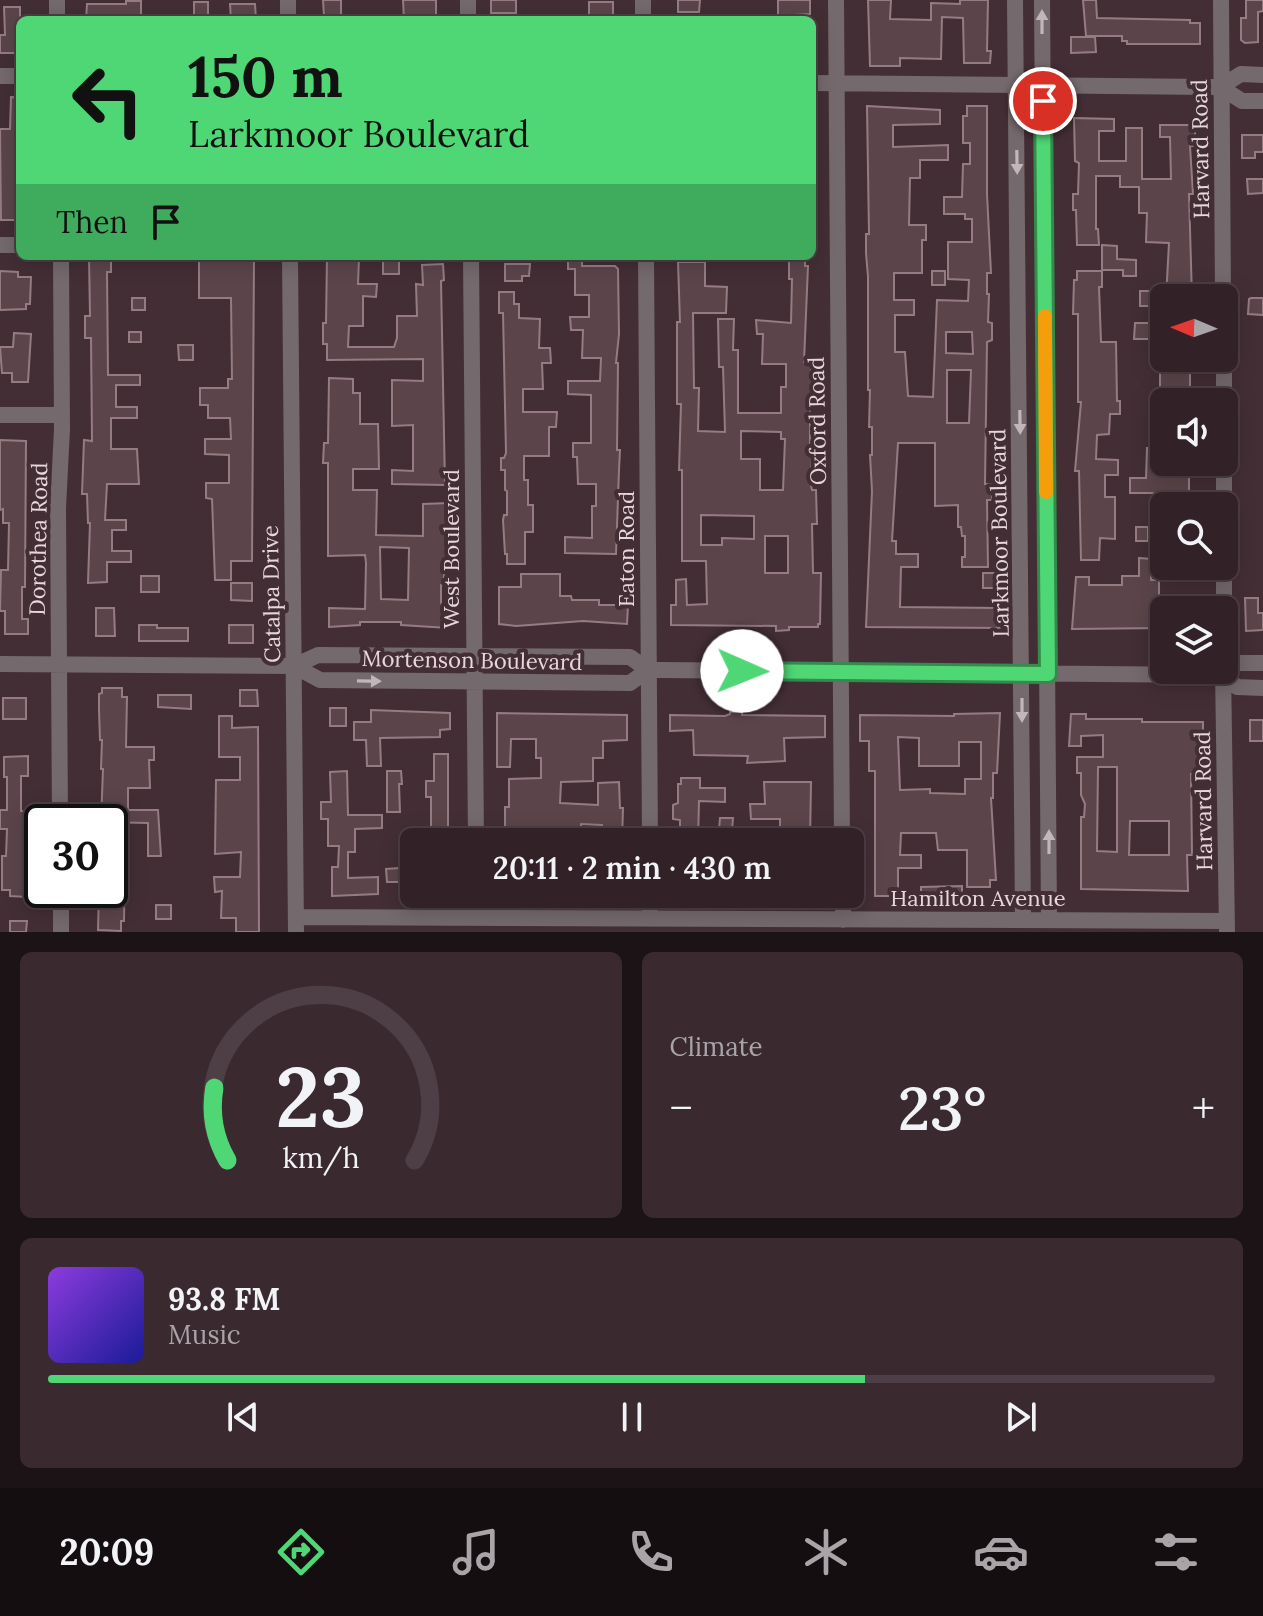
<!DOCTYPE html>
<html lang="en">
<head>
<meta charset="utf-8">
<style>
  :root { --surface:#322228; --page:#3a2a30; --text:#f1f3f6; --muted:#a8a4a8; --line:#4d3f45; --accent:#4fd675 }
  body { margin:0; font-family:Lora,serif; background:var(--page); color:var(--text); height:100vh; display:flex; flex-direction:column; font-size:30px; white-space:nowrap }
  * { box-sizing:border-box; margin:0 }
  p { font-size:26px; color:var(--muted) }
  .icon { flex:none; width:44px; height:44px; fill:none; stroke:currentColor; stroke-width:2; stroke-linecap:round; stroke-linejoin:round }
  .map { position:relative; height:932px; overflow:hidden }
  .details { display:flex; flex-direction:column; gap:20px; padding:20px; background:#1c1316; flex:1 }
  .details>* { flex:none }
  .hud { position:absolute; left:16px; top:16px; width:800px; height:244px; border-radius:12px; box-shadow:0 4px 20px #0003,0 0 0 2px var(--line); background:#4fd675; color:#111; overflow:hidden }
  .needle { width:52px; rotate:272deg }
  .fabs { position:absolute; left:1150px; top:284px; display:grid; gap:16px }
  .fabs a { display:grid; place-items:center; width:88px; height:88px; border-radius:12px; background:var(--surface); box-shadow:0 4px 20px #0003,0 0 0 2px var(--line); font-size:40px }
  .speed { position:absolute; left:24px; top:804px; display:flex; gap:16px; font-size:40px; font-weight:700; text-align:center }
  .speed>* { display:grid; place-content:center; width:104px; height:104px; border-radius:50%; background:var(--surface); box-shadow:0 4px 20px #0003,0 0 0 2px var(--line); line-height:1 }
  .speed .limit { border:4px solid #111; border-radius:12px; background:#fff; color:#111 }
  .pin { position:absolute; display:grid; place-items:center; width:68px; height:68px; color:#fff; margin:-34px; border:4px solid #fff; border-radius:50%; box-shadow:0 2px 8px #0007 }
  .me { position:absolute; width:88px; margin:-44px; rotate:91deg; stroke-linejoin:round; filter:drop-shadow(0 0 6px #0008) }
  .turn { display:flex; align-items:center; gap:28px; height:168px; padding:0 40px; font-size:36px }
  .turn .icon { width:104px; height:104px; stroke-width:2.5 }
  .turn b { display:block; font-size:56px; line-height:68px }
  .then { display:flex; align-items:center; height:76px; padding:0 40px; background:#0003; gap:16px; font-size:30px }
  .big { font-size:60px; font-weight:600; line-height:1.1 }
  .details .tile { flex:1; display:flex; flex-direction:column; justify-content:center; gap:12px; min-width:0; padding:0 28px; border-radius:12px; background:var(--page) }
  .details .dial { align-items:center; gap:0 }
  .dial svg { height:208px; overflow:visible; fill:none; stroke:var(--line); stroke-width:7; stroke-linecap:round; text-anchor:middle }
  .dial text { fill:var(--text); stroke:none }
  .song { display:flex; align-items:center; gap:24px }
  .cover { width:96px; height:96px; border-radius:12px; background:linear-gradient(135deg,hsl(270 70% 55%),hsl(240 70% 35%)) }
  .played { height:8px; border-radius:4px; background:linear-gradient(90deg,var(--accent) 70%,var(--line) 70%) }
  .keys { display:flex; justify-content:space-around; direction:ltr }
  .heat { display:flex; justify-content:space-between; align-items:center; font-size:44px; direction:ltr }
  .details .tiles { flex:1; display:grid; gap:20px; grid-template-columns:1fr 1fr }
  .tile:last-child { grid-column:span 2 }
  .trip { position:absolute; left:400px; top:828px; width:464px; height:80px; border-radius:12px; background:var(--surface); box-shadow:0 4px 20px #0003,0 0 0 2px var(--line); font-weight:600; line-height:80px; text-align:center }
  .tabs { display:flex; height:128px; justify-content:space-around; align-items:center; background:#140e10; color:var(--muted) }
  .tabs .icon { width:56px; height:56px }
  .tabs .on { color:var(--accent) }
  .tabs b { font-size:36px; color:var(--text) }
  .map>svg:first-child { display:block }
  .building { fill:#5b454b; stroke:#957c83; stroke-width:2; fill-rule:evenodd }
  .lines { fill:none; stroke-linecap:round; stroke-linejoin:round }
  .minor { stroke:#74696c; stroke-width:16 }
  .oneway { fill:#c3b6ba }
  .route-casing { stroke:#338b4c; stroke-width:20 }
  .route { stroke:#4fd675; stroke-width:14 }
  .slow { stroke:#f59e0b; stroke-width:14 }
  .labels { text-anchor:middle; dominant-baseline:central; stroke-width:8; stroke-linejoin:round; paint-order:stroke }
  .street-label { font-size:22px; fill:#e5d7db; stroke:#432e35 }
</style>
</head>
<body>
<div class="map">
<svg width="1263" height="932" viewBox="0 0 1263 932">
  <rect width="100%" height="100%" fill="#432e35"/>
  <path class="building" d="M323,0H341V16H324Z
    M403,0H436V20H404Z
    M491,0H516V13H491Z
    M678,0H700L699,12H678Z
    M778,0H810V14L778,16Z
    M868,0H891L890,19L931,20V3L960,4V0H988L987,51H991L990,63H964L963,18L942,17L941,59L900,58V66H870Z
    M1083,0H1096L1097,18L1190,20V23H1200V44H1127V41H1122V36H1086Z
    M1246,0H1263V11L1258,12V42L1245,43L1241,40V18H1246Z
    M126,1H141V15L118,16V20H86L87,4H126Z
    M194,2H208V17H194Z
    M589,2H613V20H589Z
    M230,4H255L256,20H231Z
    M4,7H20V53H0V35H5Z
    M1071,37H1095L1096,52L1071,53Z
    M11,97L20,98V220H1L0,129H10Z
    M867,106L940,110V124L893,125V147L948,145V160H920V178H910L909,225H926V240H922V273H894V300H914V315H895V352H905L908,396L933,397L937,300L968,301L969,280L948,279V242H972V219H965V214H944V197H962L963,164H970V143H963V116H967V106H987V194L991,273H987V294H989L988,322L992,323V340L987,342L985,484H992V500H987L988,567H962V557H965V536H962L961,527H958V505L935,506V443H898L892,541H896V554H918V567H901L900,607L1001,608V628L866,627L872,491L870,455H872V427H869L870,390H868V277L866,253V234H869ZM946,332H972L973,354L946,353ZM947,370H971L969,423H947Z
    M1074,118L1114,119V131H1099V161H1126V128H1142V179H1171L1170,137H1160V125H1195V146H1190L1193,194H1189L1192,298H1166L1169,243L1146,242L1147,213H1139V187H1120V176H1096V229H1098L1099,245H1077L1076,210H1073V194H1078L1079,163L1075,161Z
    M1242,135H1263V152H1255V158H1242Z
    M1247,179H1263V193L1248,194Z
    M1102,245L1117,246V259L1136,260V276H1123V270H1102Z
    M89,256H111V272H107L108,375H140V385H116V407H137V418H111V449H137L139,484H107L105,520H126V530H112V551H131V562H107V582L88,583L90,523H88L87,494H82L84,440L92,441L91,338H85V316H90Z
    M199,256H214V260L254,259L252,561H231V580H215L212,499L206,498V483H229V455L205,454V439H231L230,418H208V405H200V388H228V379H232L231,298H199Z
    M383,256H399V274H383Z
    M568,256H582V266H615L618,269L619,334L616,363H618L617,450H620L619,470L616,554L565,553V537L592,538V506H596V484H578L577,457H573V443H591V395L568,394V381H600L601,358H582L583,330H571L570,317H589V295H575V269H568Z
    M327,257L359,258L358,284H377L376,297L363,296V326H349L348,347H394L397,338V316H417L416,284L423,285L422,265L443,264L444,280L441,281L445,485L392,484V470L413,471V425L392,426V380L423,381V359L327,360V344H323V323H326Z
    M789,258H805V266H808L804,362L806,364L811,365L812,386H816L817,403H810V445H813L810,481L812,490H816L817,524H812L813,573H821L820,624H818V627H789V630L776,631V626L671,625V605H676V580L686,579L687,605L707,604L706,561H682V470H679L681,404H677V322H680L678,262H705V286L727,287L726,313H693L694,388H699L698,431L725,432L723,367H719L718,319H734L733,350H738V413H781V387H786V364H762L763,334H757L756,320L791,323L792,279H789ZM741,431L781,432V439H785L783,490H760V459H741ZM701,515L754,516V539L722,538V545H701ZM765,536H788V573H765Z
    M505,264H530L529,276H522V281H505Z
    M0,271L18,272V277H31L30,304H26V309L0,310Z
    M932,271H945V285H932Z
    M1077,271H1102V287H1099L1101,342H1116L1117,401H1120V414H1110L1109,434L1097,435L1096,459L1118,460V475H1105V497H1115V539L1100,538L1099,560H1081L1079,471H1075L1081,402H1078V314H1073L1074,280H1077Z
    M1140,291H1155V306H1140Z
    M499,292H514V304H519V318L540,319L539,348H550L551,363H542L543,389H523V412H557L556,427H549V456H524V480H528V505H533V532H525V564H507V554H505L503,520L504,515H507V491L505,490V470H501V458H504L506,453L503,313H499Z
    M132,298H145V310H132Z
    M1251,298H1263V315L1248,314L1249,299Z
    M1135,323H1150V339H1134Z
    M129,332H141V342H129Z
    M14,333L31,334L28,382H12V373H2L0,347H13Z
    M178,345H193V360H179Z
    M1171,362H1190V402H1160V368H1171Z
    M329,378L353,379V393H360V424H378L379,469H353V490H377L376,535L423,536V504L449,503L447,563H444V585H441V610H448V628L401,625V622H360V625L329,627V608L365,609L366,563L365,555L328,556V463H323L324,443H328ZM380,547L409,548L408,600L381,599Z
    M0,440L26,441L25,587H22V619H28V634H5V611H0L1,570H8L9,523H3V509L0,510Z
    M1147,448H1159V462H1189V500H1166V493H1130V478H1146Z
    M1136,527H1148V541H1136Z
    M1139,558L1152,559L1151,580H1159V604H1164V628L1072,629L1076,577H1089V585H1122V576H1139Z
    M983,573H996V588H983Z
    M521,574H560V596H571L572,600H599V605H628L627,624L583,621L516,626L499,624V587H521Z
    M141,576H159V592H141Z
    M231,583H252V601L231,600Z
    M1245,598H1258V613H1263V630L1246,631Z
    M96,608H114L115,636H96Z
    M139,625H157V628H188V641H139Z
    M229,625H253V643H229Z
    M102,688H122V697H127L126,747H154V760H149L150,788H128V810H158L161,856H148V823L101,822L103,769H101L102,740H100L99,710V694L102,693Z
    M240,690H257L258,706H240Z
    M158,695H191V709L158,707Z
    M3,698H26V719H3Z
    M330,708H346V726H330Z
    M371,710L450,713V729L440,730V737L380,738L381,766H367L366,740H354V722H371Z
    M730,712H742V715L825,716V737L784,738L785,761L747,763L748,756L694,755L693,730L670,731V715L725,716L730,714Z
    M497,713L627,715V740L603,741V758H593V781L561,782L560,803L598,805V783L619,782L620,808H623L622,842H602V825L581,824V842H510V827H505V807H509V779L541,778V758H536V739H511L510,767H497Z
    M1000,713L997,773H993V798H991L996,880H990V887H967V850H938L936,833H901L900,855H921V868H898V896H875V771H869V741H860V715L954,716V714ZM898,737L919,738V766H959V742H981V779H965V794L930,793V789L900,790Z
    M1071,714H1086V719H1142V722H1203V744H1199V774H1191L1192,855H1187L1188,891L1081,889V817H1084L1085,804L1081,795V773H1077V757H1103V735L1081,736V746H1069ZM1098,767H1117V852L1097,851ZM1130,821H1169V855H1129Z
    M219,716H232V728L258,727L259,932H236V918H221L222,891L215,892L214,877H240L241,852L215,854L216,780H240V757H219Z
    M1250,720H1263V741H1250Z
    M434,754H448V842H431V797H426V781H434Z
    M28,756V776H21V811H25V844L30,845V887L27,886V897L10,896V890H2V856H6L7,829H0V810H7V777H4V757Z
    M347,771L348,815H382V828L355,829V852H348V878L378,877V894L332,896V867H338L339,846H328V819H321V802H331L330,772Z
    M387,771H401L402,784H399L400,812H387Z
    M681,778H700V788H725V802L699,801L698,842H680V820L673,819V805L678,803V784H681Z
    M764,782H811L810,842H787V830H780V819H751L750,804H765Z
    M720,818H733L732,831L719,830Z
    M401,848L414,849V859H401Z
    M110,852H125L124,921H121V931L98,930L99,890H110Z
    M399,868V882H387L386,869Z
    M962,886V900H949V897H921V887Z
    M156,905H171V919H156Z
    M10,921H27L26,932H10Z"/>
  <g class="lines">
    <path class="minor" d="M288,0V20
      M468,0V20
      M643,0V20
      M836,0L842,842
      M1015,0L1023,920
      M1042,0L1049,920
      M1221,0L1223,298
      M57,20V0
      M0,76H20
      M812,83L1208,87H1220L1241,74L1263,75
      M1220,87L1242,101H1263
      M0,245H20
      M290,256L296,932
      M471,256L476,842
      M646,256L650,842
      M1224,358V610
      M0,415H62
      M0,664L294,666L318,655L630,657L648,670H662L1210,675H1223L1237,663H1263
      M294,666L320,680L630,683L648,670
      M1223,670L1227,932
      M1223,675L1237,687L1263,688
      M60,822L58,508L62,429L61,256
      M61,890V932
      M476,894V918
      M650,894V919
      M843,894V920
      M296,917L1227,921"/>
  </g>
  <defs><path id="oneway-solid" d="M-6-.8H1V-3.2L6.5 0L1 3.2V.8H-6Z" transform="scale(2)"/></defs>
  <g class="oneway">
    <use href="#oneway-solid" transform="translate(1042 22) rotate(-90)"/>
    <use href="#oneway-solid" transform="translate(1017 162) rotate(89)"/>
    <use href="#oneway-solid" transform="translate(1020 422) rotate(89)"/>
    <use href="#oneway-solid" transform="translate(369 681) rotate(1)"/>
    <use href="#oneway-solid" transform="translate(1022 710) rotate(90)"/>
    <use href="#oneway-solid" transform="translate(1049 842) rotate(-90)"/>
  </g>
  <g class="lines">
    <g class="route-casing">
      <path id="route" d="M742,671L1048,674L1043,101"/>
    </g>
    <use href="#route" class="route"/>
    <path class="slow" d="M1045,316L1046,492"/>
  </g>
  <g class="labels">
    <g class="street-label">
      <text transform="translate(1200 149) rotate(-91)">Harvard Road</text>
      <text transform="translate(817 421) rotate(-91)">Oxford Road</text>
      <text transform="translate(999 533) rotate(-91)">Larkmoor Boulevard</text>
      <text transform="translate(38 539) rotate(-89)">Dorothea Road</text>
      <text transform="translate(451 549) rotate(-90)">West Boulevard</text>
      <text transform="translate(626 549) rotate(-90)">Eaton Road</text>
      <text transform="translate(271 594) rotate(-91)">Catalpa Drive</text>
      <text transform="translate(472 660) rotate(1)">Mortenson Boulevard</text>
      <text transform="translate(1203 801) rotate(-91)">Harvard Road</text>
      <text x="978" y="898">Hamilton Avenue</text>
    </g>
  </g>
</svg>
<div class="fabs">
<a><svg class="needle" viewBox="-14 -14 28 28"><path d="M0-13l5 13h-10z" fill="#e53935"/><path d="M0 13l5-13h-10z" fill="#a8a4a8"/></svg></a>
<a><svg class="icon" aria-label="sound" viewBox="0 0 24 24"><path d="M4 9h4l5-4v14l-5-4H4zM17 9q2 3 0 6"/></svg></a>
<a><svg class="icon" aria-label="search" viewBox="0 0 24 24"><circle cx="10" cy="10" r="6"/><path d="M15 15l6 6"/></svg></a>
<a><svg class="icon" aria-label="layers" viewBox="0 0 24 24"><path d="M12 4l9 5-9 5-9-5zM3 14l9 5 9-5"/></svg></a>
</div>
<div class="speed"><div class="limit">30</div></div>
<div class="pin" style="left:1043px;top:101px;background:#d93025"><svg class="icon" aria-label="arrive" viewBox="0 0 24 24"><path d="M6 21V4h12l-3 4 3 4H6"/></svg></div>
<svg class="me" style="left:742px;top:671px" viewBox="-20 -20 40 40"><circle r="19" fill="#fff"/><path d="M0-13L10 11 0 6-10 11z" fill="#4fd675"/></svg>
<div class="trip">20:11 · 2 min · 430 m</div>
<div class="hud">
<div class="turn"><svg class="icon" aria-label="left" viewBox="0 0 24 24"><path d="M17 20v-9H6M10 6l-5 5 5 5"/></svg><div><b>150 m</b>Larkmoor Boulevard</div></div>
<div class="then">Then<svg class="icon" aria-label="arrive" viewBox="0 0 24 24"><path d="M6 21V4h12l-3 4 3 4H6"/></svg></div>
</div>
</div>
<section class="details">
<div class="tiles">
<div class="tile dial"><svg viewBox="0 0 100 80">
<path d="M14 69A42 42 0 1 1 86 69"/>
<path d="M14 69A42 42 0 0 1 9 41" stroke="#4fd675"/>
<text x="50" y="56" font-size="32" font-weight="700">23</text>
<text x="50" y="72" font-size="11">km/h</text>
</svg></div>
<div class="tile"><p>Climate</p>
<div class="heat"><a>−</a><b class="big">23°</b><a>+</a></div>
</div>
<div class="tile">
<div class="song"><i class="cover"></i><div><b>93.8 FM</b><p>Music</p></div></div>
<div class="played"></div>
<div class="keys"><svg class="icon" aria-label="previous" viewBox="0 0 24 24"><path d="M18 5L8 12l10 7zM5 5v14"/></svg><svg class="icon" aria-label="pause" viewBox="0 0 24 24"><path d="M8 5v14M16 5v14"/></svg><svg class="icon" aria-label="next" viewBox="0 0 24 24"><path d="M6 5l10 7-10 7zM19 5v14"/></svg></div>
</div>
</div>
</section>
<nav class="tabs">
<b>20:09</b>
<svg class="icon on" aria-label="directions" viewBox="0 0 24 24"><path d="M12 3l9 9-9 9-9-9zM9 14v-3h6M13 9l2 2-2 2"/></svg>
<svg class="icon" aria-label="music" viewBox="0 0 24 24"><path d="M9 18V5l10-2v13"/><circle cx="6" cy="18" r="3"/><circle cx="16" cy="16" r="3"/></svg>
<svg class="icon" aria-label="phone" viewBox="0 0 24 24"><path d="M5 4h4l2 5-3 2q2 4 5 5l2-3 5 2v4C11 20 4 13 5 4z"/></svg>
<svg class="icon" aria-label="climate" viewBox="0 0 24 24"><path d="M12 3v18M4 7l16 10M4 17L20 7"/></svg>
<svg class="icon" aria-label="car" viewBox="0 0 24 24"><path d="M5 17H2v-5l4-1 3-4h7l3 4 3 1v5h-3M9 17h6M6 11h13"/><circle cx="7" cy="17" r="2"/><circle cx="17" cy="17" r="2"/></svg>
<svg class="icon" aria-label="filters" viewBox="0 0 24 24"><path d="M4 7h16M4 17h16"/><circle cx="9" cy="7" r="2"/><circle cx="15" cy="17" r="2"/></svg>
</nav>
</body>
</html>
